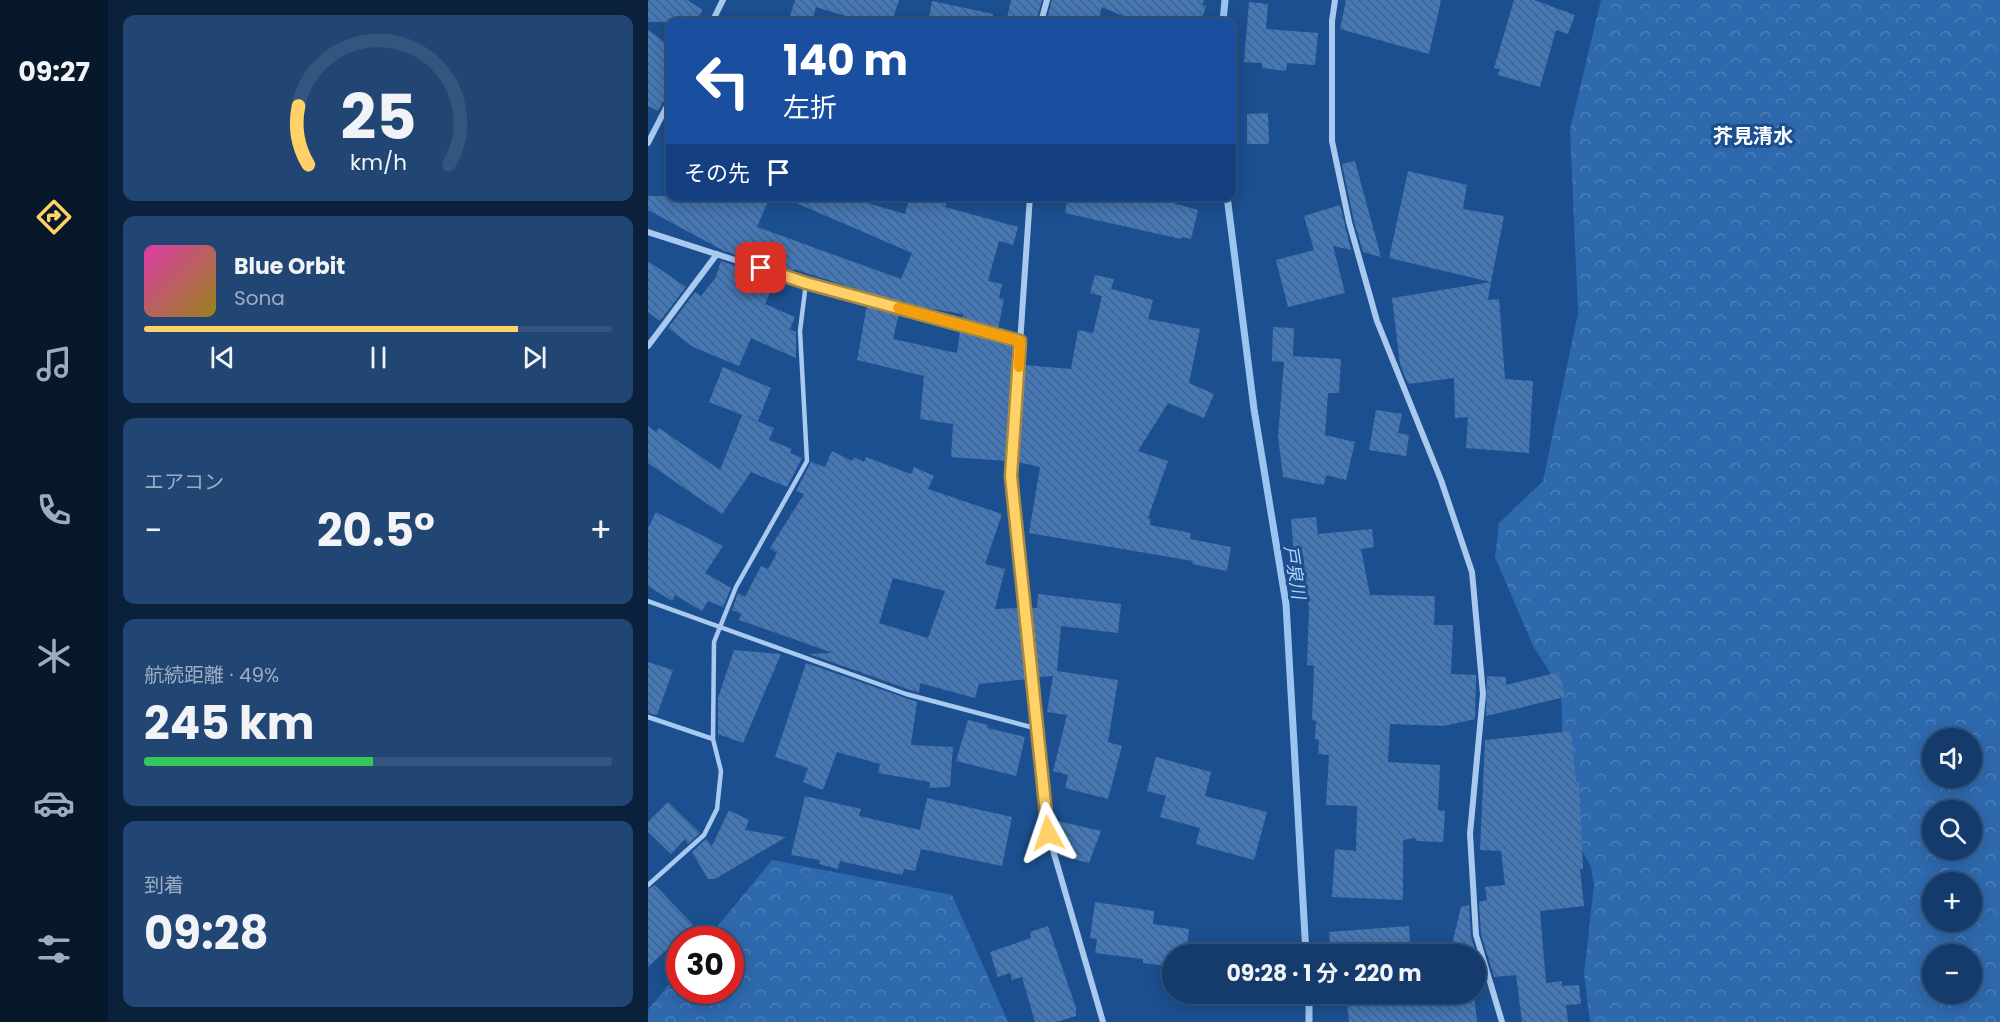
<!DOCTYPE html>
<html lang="ja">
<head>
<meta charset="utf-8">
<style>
  :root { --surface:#143b6b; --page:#214673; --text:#f1f3f6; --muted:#9dadc1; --line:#33557e; --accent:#ffd166 }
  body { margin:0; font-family:Poppins,"Noto Sans JP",sans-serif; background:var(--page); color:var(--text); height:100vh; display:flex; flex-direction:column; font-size:22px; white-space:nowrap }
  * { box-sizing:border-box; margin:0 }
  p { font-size:20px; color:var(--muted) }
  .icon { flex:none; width:33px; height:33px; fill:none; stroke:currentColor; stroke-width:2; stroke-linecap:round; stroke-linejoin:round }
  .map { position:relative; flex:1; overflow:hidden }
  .panel { display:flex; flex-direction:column; gap:15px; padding:15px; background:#0b203b; width:540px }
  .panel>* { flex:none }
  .hud { position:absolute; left:18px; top:18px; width:570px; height:183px; border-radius:12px; box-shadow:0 3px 15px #0003,0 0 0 2px var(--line); background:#1a4fa0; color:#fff; overflow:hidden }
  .tools { position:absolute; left:1274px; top:728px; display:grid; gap:12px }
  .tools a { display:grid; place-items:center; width:60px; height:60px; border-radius:50%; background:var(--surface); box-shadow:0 3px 15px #0003,0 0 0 2px var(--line); font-size:30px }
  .speed { position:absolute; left:18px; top:926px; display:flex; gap:12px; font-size:30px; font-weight:700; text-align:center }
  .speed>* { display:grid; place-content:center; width:78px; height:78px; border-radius:50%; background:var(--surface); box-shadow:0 3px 15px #0003,0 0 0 2px var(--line); line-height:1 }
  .speed .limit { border:9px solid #d22; background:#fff; color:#111 }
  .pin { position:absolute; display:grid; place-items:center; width:51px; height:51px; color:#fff; margin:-26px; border-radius:12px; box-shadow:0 3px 9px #0006 }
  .me { position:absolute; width:66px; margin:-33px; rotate:355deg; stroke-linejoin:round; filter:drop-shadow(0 0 4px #0008) }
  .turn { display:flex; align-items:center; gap:21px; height:126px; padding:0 18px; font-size:27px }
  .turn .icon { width:78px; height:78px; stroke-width:2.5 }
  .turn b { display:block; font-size:42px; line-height:51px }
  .then { display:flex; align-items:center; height:57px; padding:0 18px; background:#0003; gap:12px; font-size:22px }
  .big { font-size:45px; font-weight:700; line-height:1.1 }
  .panel .card { flex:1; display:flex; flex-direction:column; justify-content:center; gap:9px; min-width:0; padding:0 21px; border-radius:12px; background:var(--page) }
  .panel .dial { align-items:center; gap:0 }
  .dial svg { height:156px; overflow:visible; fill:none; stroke:var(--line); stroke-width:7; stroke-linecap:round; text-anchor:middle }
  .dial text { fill:var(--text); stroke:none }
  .song { display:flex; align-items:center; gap:18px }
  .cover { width:72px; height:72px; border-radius:9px; background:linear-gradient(135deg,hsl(320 70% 55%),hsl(50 70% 35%)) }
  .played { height:6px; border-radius:3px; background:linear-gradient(90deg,var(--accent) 80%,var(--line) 80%) }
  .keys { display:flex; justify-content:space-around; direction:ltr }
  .heat { display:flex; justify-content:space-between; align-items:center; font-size:33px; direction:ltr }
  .charge { height:9px; border-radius:4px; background:linear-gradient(90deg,#34c759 49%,var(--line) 0) }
  .trip { position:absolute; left:514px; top:944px; width:324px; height:60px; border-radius:30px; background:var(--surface); box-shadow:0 3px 15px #0003,0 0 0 2px var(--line); font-weight:700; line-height:60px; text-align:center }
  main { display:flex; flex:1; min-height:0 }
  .menu { display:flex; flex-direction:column; width:108px; justify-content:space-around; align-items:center; background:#08182b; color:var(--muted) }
  .menu .icon { width:42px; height:42px }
  .menu .on { color:var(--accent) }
  .menu b { font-size:27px; color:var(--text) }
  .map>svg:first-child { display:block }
  .forest { fill:url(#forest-crowns); fill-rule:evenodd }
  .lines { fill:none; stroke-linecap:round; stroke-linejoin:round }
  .stream { stroke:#9cc4f0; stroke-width:7 }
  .building { fill:url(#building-back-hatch); fill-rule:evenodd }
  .service { stroke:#a9c9ee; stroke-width:4.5 }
  .minor { stroke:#a9c9ee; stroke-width:6 }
  .route-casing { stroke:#a68842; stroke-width:15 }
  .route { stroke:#ffd166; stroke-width:10 }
  .slow { stroke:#f59e0b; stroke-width:10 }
  .labels { text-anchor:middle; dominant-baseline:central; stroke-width:6; stroke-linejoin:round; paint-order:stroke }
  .water-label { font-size:18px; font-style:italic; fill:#b5d3f5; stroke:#1b4f8f }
  .quarter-label { font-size:20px; font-weight:bold; fill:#fff; stroke:#1b4f8f }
</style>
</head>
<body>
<main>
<nav class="menu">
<b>09:27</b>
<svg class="icon on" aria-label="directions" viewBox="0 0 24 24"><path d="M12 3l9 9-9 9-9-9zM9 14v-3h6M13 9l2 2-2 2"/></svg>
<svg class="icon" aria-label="music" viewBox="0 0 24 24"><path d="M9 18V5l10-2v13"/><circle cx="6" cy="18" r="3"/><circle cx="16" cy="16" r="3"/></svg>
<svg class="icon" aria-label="phone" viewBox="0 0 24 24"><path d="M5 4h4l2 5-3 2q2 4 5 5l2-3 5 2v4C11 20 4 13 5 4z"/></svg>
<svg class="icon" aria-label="climate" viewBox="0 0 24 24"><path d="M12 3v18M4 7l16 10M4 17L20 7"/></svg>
<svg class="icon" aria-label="car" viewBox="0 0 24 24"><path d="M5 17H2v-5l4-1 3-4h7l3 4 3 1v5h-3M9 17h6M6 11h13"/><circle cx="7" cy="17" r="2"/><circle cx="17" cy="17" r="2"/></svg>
<svg class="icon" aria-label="filters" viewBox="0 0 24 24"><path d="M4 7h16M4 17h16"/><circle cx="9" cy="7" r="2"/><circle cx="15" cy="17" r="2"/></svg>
</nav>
<section class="panel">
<div class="card dial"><svg viewBox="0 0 100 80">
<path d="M14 69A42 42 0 1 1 86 69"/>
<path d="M14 69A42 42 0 0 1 9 39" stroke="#ffd166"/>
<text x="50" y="56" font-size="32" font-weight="700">25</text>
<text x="50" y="72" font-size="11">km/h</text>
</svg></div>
<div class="card">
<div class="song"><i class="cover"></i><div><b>Blue Orbit</b><p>Sona</p></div></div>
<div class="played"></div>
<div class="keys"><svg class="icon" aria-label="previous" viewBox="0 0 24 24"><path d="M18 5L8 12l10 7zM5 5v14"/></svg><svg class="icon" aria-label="pause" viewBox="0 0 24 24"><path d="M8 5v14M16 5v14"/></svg><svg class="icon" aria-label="next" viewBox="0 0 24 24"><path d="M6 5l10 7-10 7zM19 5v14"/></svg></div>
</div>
<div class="card"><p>エアコン</p>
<div class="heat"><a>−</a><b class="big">20.5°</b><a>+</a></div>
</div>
<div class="card"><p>航続距離 · 49%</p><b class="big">245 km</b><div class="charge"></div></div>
<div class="card"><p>到着</p><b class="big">09:28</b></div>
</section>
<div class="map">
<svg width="1352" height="1022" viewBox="0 0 1352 1022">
  <defs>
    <pattern id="forest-crowns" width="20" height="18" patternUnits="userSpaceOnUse" patternTransform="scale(1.5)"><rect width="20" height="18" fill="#2e69ad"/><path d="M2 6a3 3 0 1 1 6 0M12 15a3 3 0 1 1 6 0" fill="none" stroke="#4d80b9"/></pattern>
    <pattern id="building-back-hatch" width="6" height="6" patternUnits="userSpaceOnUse" patternTransform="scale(1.5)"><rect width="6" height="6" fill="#4478b7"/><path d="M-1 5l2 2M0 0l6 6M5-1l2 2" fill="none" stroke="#486282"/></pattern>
  </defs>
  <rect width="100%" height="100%" fill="#1b4f8f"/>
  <path class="forest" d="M953,0H1352V1022H942L936,974L946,885L943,867L917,818L913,690L885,646L847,557L851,523L895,481L930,313L922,129ZM1284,738H1323V777H1284ZM1284,810H1323V849H1284ZM1284,882H1323V921H1284ZM1284,954H1323V993H1284Z
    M124,860L304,895L360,1022H0V1010L31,972L32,990H82V939H59Z"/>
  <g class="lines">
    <path class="stream" d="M575,22L577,0
      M579,196L606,409L638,604L658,954
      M661,993V1022"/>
  </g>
  <path class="building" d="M0,0H39L55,10L47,22H0Z
    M147,0H251L244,22L215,17L213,21L168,7L164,22H140Z
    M363,0H394L388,22H358Z
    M404,0H556L554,5L558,6L553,22H489L454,7L450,22H398Z
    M698,0H793L781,54L692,29Z
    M866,0H886L927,15L920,34L908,30L892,87L850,75L852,69L846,68Z
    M284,1L345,14L344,22H280Z
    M601,2L620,4L618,29L670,33L667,65L639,63L638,71L614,68V63L596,62Z
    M0,30L22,46V95L18,97L10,111L0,106Z
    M620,113L621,144H599V114Z
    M707,161L733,257L715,252L706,221L694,164Z
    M760,171L819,185L815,209L856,216L843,282L741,258Z
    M0,196H122L109,227L253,279L264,253L132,196H210L209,200L257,214L262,196H300L297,207L370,227L365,245L351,241L340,281L354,284L351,298L356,299L350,329L314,320L315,314L254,304L146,269L144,272L76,251L0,210Z
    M420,196H512L511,199L550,210L543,239L534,237L533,239L417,213Z
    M692,205L703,250L685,246L697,293L640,307L628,260L666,250L656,216Z
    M0,261L38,287L12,321L0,312Z
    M73,261L128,279L117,304L147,317L142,329L148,332V358L103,338L91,366L45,347L20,328L47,292L53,296L68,277Z
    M447,275L466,279L463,289L505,300L500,319L552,329L541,383L566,394L556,418L520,403L490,451L520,461L500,518L503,519L502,525L543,533L542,539L583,547L579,571L544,564L545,561L381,533L392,467L369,462L376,365L423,369L430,330L445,333L454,296L442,293Z
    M843,282L840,300L851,299L857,379L885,381L881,453L818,448L820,417L807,418L806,378L760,384L752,364L744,298Z
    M219,305L251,314L245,339L309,353L312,330L364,344L363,364H365L359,461L303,457L305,424L272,419L276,376L209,360Z
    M625,327L646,328L645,356L693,359L691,393H680L677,435L707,442L698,480L678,475L676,485L635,477L630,436L636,362L624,361Z
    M75,367L123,388L110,421L61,402Z
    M728,410L754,414L750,433L761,435L758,456L721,450Z
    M94,415L126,428L121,440L144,449L142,453L154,458L139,487L103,472L74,514L0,463V426L8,432L11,428L72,470Z
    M184,451L204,461L206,457L216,462L218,457L263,474L266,467L286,476L280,489L354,514L337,564L357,569L347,609L371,608L379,679L331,684L327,698L272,683L271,693L161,654L185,653L91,620L93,614L84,610L90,593L97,597L113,566L120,569L129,553L122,548L156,494L148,491L163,462L177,467ZM245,578L297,591L280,638L231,623Z
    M8,512L75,546L57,573L83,588L75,607L60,601L54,611L27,595L24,601L0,586V528Z
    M668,517L670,534L724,529L726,547L713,549L722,595L787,596L786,625H805L803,674L828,675L827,719L796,726L742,724L740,762L792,765L790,810L797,811L795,842L768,841L767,838L755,840V900L684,897L687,849L708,851L709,806L678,805L681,755L670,754L671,740L667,739L668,721L664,720L666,666L659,665L661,610L655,555L646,556L643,519Z
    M390,594L473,604L470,633L413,626L409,671L470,680L460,742L474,746L460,799L417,788L420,775L405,771L419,715L399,712L405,676L389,677L382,608H389Z
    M86,650L133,654L95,743L70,734V698Z
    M0,662L25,670L9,715L0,713Z
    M158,663L269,702L263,745L305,747L302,787L281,788L282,782L230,773L232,764L189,752L175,790L155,782L160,768L127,757Z
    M911,672L917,697L838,716L839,676L858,677V685Z
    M320,720L340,725L339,728L377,737L368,776L308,761Z
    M923,731L928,782H931L935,869H932L936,906L892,911L898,983L914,981V986L931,985L933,1004L918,1005L920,1022H874L868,975L846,977L833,934L831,902L839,900L837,887L857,885L853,851L832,850L837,740Z
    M508,757L563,772L557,796L619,812L606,860L548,844L552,828L512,817L518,796L499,791Z
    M157,796L213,809L211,816L272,830L279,798L364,817L354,866L273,849L267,871L256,869L254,875L192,861L190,869L171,864L172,860L143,855Z
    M20,802L52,833L40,844L37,839L23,854L0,832V822Z
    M81,810L101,820L97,830L138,837L67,879H60L44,852L58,839L64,846Z
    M410,821L453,831L441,863L412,856L407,838Z
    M7,885L45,925L0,967V889Z
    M447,902L506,911L505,924L541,929L538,954H525V967L495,963V959L447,953L449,939L442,938Z
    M821,905L823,936L835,978H828V954H808L805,940L813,907Z
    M400,926L428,1008V1016L408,1022H387L374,977L364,980L362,973L350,977L342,952L383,938L382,932Z
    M761,926L763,954H683L681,932Z
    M698,993H826L829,1022H701Z"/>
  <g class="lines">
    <path class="service" d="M0,601L258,694L390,729
      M0,717L65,739
      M0,885L56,835L69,809L73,771L65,739L66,642L88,587L159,461L152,331L158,283"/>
    <path class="minor" d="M687,0L684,21V141L701,222L729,321L793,480L824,572L835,694L822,834L828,935L854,1022
      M64,22L75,0
      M393,22L399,0
      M0,143L22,100
      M382,196L363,476L400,833L455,1022
      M0,232L158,283L372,341
      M0,346L69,254"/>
  </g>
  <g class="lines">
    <g class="route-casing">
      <path id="route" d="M113,268L158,283L372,341L363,476L400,833"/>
    </g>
    <use href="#route" class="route"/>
    <path class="slow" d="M250,308L372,341L371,367"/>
  </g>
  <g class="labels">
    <g class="water-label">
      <text transform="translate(647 572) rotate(81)">戸泉川</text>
    </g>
    <g class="quarter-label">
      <text x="1105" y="136">芥見清水</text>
    </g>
  </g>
</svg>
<div class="tools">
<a><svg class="icon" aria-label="sound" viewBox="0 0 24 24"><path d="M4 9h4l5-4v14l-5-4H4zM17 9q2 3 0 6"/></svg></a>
<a><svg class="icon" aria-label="search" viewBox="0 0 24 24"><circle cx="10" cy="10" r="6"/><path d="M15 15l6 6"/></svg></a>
<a>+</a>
<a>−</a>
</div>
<div class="speed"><div class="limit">30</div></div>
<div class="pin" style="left:113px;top:268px;background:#d93025"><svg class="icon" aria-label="arrive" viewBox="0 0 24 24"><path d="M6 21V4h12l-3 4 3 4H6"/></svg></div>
<svg class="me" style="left:400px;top:833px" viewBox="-20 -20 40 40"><path d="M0-17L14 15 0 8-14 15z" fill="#ffd166" stroke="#fff" stroke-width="4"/></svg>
<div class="trip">09:28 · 1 分 · 220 m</div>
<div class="hud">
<div class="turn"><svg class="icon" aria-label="left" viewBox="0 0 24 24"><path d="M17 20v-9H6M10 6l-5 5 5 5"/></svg><div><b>140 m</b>左折</div></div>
<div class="then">その先<svg class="icon" aria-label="arrive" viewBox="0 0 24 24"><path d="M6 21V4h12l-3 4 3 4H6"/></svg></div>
</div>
</div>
</main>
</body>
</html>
